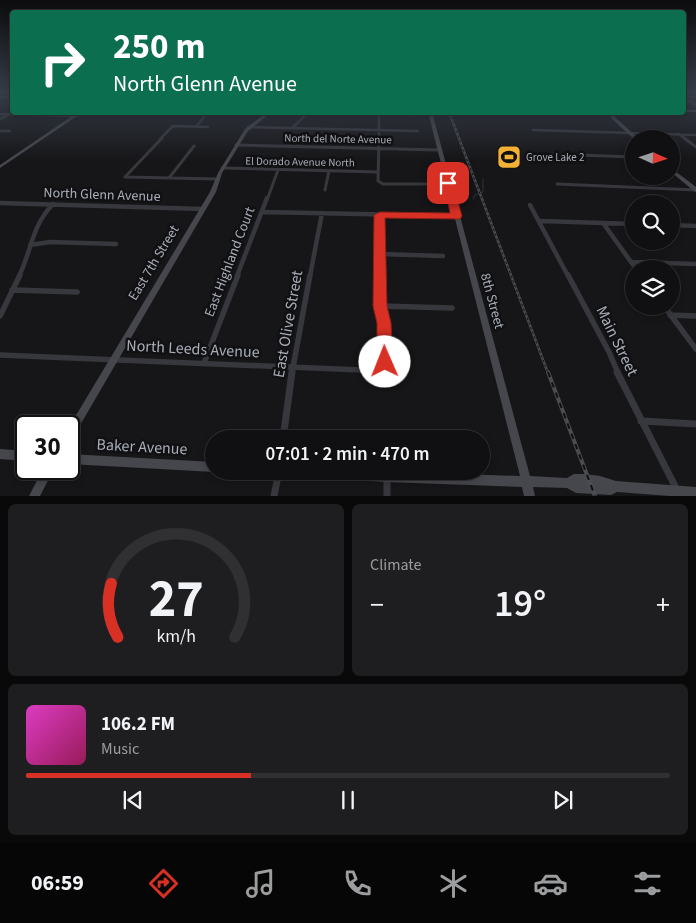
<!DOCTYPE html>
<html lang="en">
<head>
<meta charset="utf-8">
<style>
  :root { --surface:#101012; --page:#1e1e20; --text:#f1f3f6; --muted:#9c9d9f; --line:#303032; --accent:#d93025 }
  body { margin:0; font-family:"Source Sans 3",sans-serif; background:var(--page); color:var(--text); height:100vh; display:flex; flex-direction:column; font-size:19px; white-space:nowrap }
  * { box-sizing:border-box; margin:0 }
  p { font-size:16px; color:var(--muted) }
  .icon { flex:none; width:28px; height:28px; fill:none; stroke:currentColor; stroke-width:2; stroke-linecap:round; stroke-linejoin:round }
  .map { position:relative; height:496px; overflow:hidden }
  .panel { display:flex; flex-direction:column; gap:8px; padding:8px; background:#09090a; flex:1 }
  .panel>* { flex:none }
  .hud { position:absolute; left:10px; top:10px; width:676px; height:105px; border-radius:5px; box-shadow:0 2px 8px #0003,0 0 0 1px var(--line); background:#0b6e4f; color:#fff; overflow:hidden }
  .needle { width:32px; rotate:93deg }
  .buttons { position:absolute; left:625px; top:130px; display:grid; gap:10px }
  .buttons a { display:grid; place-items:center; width:55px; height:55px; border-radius:50%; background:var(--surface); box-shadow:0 2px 8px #0003,0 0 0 1px var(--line); font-size:25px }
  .speed { position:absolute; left:15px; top:415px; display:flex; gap:10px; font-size:25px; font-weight:700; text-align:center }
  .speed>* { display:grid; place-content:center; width:65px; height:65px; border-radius:50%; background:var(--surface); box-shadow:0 2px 8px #0003,0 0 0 1px var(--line); line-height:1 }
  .speed .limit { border:2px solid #111; border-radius:8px; background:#fff; color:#111 }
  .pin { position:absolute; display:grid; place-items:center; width:42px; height:42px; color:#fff; margin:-21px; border-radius:10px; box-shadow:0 2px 8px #0006 }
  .me { position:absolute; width:55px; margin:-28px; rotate:359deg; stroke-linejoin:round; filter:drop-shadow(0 0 4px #0008) }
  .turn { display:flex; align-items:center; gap:18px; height:105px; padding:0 20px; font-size:22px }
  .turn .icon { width:65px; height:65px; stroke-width:2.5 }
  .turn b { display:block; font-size:35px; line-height:42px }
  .big { font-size:38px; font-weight:600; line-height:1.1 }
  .panel .tile { flex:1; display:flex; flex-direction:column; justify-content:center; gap:8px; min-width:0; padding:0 18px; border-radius:8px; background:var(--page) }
  .panel .dial { align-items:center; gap:0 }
  .dial svg { height:130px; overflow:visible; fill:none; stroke:var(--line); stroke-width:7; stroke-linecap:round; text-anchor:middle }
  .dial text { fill:var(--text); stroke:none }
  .song { display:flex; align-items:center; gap:15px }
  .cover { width:60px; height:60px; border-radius:8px; background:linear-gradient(135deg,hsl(310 70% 55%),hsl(330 70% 35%)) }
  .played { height:5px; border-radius:2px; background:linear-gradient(90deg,var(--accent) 35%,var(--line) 35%) }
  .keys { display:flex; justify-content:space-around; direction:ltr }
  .heat { display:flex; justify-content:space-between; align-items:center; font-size:28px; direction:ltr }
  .panel .tiles { flex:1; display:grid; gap:8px; grid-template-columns:1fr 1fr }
  .tile:last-child { grid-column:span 2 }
  .trip { position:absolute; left:205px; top:430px; width:285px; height:50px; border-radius:25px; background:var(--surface); box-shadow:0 2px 8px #0003,0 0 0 1px var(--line); font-weight:600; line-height:50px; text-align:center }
  .dock { display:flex; height:80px; justify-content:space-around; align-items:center; background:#060607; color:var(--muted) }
  .dock .icon { width:35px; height:35px }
  .dock .active { color:var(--accent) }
  .dock b { font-size:22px; color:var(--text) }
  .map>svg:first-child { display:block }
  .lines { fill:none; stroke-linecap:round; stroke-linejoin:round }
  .stream { stroke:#2c353c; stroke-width:1 }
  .street-far4 { stroke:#37383d; stroke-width:2.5 }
  .street-far3 { stroke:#37383d; stroke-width:3 }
  .street-far2 { stroke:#37383d; stroke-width:4.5 }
  .street-far1 { stroke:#37383d; stroke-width:5.5 }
  .street { stroke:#37383d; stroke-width:7 }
  .secondary { fill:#45474d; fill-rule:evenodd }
  .rail-far1-casing { stroke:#4a4c52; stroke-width:2.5 }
  .rail-casing { stroke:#4a4c52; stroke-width:4 }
  .rail-far1 { stroke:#111113; stroke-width:1; stroke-dasharray:2.5; stroke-linecap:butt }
  .rail { stroke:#111113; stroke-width:2; stroke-dasharray:5.5; stroke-linecap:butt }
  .route { fill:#d93025; stroke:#8d1f18 }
  .labels { text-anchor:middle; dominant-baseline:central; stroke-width:5; stroke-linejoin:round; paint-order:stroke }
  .far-street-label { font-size:11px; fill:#a8adb8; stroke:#111113 }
  .far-poi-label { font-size:11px; fill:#a8adb8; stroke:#111113; text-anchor:start }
  .street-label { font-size:14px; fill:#a8adb8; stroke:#111113 }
  .near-street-label { font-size:16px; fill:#a8adb8; stroke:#111113 }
</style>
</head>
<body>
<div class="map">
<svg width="696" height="496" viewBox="0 0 696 496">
  <rect width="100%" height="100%" fill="#161618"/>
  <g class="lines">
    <path class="stream" d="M473,199L475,195L483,192V179"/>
    <path class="street-far4" d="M684,96L696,97
      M684,98L696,105
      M0,114L77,116
      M0,119L8,115
      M196,127L208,112
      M248,127L418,131
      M292,128L308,113L414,115
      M533,130L696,135
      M0,131H10
      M679,134L686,139
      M160,139L173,126L208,127
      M379,139V114"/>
    <path class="street-far3" d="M379,138L378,181L383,184H428
      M684,138L696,147
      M236,145L440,150
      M550,154L634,157
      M222,168L378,172
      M125,177L162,138
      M125,177L217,179
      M169,178L194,146
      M557,184L696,190
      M325,190L329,171
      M267,200L278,170"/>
    <path class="street-far2" d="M0,203L203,209
      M530,205L568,276
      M262,212L456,216
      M380,215V276
      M541,221L634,224
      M603,223L636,269
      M671,225L696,226
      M30,245L50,242L116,244
      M380,254L443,256
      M632,262L696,264
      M19,276C32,250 31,227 53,204
      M237,276L267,198
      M310,276L322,213"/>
    <path class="street-far1" d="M568,275L609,352L618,373
      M12,290L77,292
      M380,306L452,308
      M664,306L696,349
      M670,315L696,316
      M0,316L20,275
      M0,355L385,371L387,367C385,336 380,306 380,275
      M204,363L238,275
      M292,373L310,275"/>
    <path class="street" d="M617,372L677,490
      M641,421L696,424
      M283,439L292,372
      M387,477V496
      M274,496L279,471"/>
    <path class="secondary" d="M0,96L12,97V99L0,98Z
      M684,110H696V112H684Z
      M78,112H83L0,168V165Z
      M267,112H272L248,131L222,173L216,192L72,439L69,441V427L210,192L218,173L245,129Z
      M428,112H432L530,476L567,478L574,474H585L600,476L616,481L696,487V496H670L617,492L611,495L576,493L567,488L533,487L535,496H524L522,487L387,482L288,476L284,475L283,471H379L520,476Z
      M608,112H612L615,117L639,139H634L612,119Z
      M671,168L696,187V192L694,191L671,172Z
      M0,449L26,451V461L0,459Z
      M69,454L214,462V471H216L214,472L69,464Z
      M43,469H54L40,496H29Z"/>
    <g class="rail-far1-casing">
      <path id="rail-far1" d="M449,112L548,373"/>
    </g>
    <g class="rail-casing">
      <path id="rail" d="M548,372L595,496"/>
    </g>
    <use href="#rail-far1" class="rail-far1"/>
    <use href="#rail" class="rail"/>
  </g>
  <linearGradient id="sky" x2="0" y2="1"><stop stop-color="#0c0c0d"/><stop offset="0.57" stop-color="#363c48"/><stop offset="1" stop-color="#363c48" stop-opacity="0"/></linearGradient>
  <rect width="696" height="161" fill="url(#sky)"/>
  <path class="route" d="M448,180L453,183L462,216L460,219L385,218L387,306L391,323L393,362L390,366L385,368L380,366L377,362V323L373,306L374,215L380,212L450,213L444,183Z"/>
  <defs>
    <g id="stadium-square" transform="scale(1.25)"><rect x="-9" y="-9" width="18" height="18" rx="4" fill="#f2b134" stroke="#111113"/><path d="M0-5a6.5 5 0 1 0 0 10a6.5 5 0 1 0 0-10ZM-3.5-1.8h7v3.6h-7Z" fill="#111"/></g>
  </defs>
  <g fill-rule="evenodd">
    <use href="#stadium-square" x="509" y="157"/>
  </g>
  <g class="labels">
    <g class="far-street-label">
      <text transform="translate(338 139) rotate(1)">North del Norte Avenue</text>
      <text transform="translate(300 162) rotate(1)">El Dorado Avenue North</text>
    </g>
    <g class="far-poi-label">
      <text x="526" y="157">Grove Lake 2</text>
    </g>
    <g class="street-label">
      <text transform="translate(102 195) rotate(2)">North Glenn Avenue</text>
      <text transform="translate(230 262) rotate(-69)">East Highland Court</text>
      <text transform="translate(154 263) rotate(-59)">East 7th Street</text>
      <text transform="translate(492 301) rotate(75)">8th Street</text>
    </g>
    <g class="near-street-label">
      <text transform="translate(288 324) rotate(-80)">East Olive Street</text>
      <text transform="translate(617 341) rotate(64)">Main Street</text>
      <text transform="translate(193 349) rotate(3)">North Leeds Avenue</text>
      <text transform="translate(142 447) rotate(3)">Baker Avenue</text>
    </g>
  </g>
</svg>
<div class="buttons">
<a><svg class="needle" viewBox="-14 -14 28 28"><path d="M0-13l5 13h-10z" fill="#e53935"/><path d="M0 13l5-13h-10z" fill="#9c9d9f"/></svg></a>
<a><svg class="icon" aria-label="search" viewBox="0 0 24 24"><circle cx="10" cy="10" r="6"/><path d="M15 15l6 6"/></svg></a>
<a><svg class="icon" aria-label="layers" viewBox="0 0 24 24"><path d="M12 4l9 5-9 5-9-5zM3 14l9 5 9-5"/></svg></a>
</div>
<div class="speed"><div class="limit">30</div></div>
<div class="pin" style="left:448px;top:183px;background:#d93025"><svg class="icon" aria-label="arrive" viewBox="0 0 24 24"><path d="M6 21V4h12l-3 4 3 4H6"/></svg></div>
<svg class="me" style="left:385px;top:362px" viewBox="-20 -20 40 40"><circle r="19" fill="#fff"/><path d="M0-13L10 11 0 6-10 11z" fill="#d93025"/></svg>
<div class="trip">07:01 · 2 min · 470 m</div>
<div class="hud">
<div class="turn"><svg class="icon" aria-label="right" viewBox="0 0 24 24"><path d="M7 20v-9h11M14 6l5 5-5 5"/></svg><div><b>250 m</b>North Glenn Avenue</div></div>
</div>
</div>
<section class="panel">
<div class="tiles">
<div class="tile dial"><svg viewBox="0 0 100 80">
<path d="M14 69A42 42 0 1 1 86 69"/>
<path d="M14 69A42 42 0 0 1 10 36" stroke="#d93025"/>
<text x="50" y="56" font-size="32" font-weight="700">27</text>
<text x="50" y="72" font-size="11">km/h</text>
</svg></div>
<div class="tile"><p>Climate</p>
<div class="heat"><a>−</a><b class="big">19°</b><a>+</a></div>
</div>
<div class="tile">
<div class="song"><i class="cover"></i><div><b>106.2 FM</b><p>Music</p></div></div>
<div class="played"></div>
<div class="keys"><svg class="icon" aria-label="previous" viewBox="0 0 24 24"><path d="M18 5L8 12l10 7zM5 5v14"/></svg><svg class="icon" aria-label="pause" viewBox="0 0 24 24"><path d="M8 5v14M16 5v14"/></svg><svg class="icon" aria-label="next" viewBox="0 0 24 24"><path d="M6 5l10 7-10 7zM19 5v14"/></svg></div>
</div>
</div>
</section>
<nav class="dock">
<b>06:59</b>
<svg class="icon active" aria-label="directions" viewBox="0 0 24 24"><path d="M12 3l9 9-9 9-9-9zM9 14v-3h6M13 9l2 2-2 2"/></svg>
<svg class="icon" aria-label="music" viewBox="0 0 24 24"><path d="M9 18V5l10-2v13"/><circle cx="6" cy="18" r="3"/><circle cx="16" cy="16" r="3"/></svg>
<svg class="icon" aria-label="phone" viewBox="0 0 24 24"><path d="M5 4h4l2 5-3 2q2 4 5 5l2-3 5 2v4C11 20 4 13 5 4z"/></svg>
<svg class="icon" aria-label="climate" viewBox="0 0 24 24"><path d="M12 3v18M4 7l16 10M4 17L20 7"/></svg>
<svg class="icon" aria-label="car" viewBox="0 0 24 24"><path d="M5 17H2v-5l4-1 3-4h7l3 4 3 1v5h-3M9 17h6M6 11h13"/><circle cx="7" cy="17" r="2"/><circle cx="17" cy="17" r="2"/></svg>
<svg class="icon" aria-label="filters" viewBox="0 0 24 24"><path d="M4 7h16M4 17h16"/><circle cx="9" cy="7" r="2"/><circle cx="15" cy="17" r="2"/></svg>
</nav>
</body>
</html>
